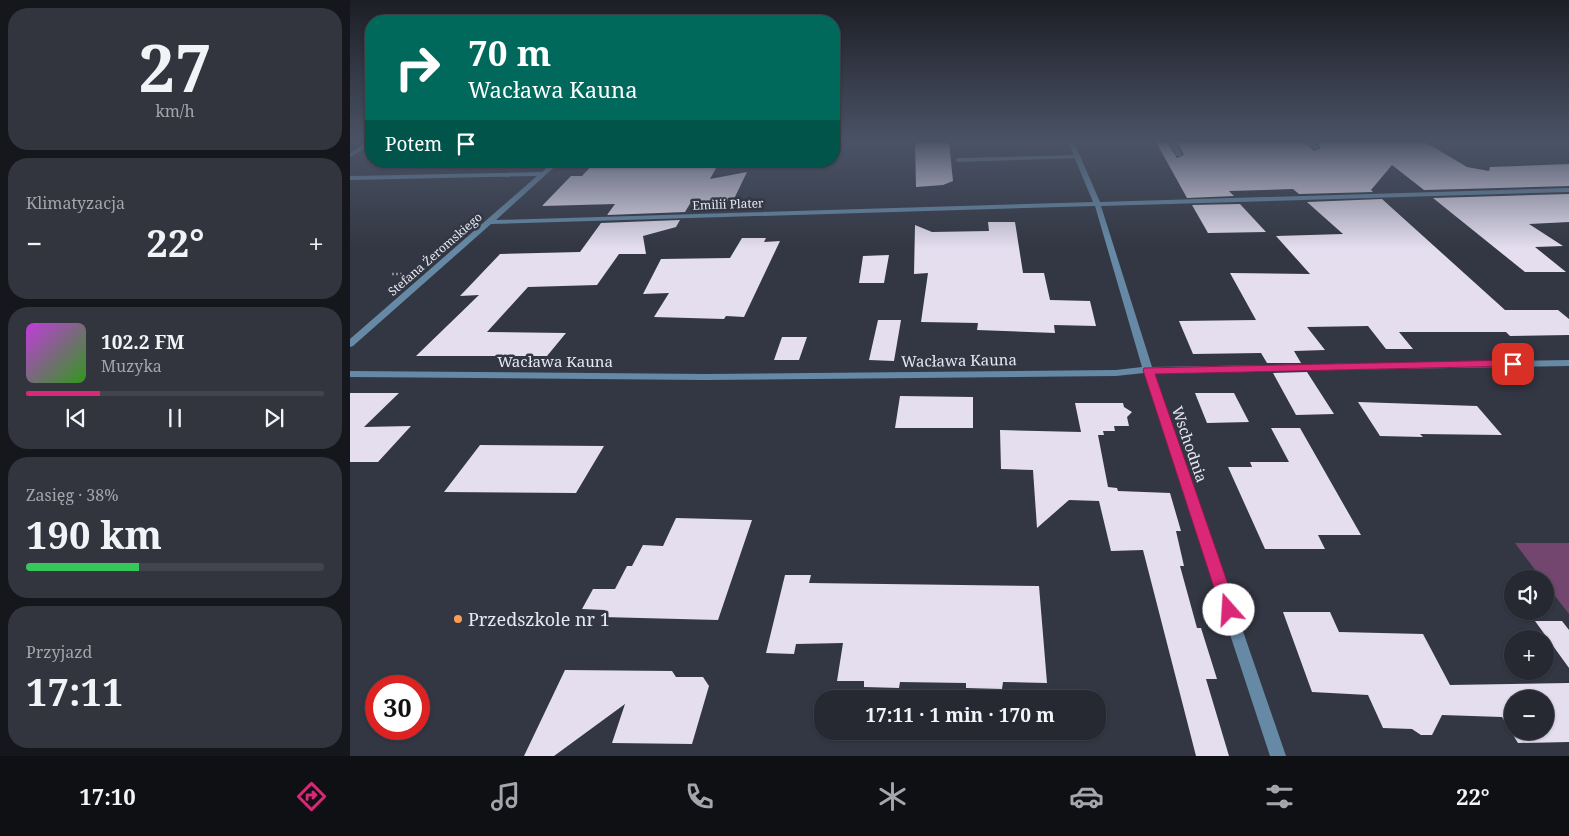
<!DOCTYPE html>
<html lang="pl">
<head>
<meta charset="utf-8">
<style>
  :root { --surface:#262932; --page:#32353e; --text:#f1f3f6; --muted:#a4a6ac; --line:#42454d; --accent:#db2777 }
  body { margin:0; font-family:"Noto Serif",serif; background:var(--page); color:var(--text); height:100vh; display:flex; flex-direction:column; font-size:19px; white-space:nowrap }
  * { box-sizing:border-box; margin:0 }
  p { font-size:16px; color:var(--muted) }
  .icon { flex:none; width:28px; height:28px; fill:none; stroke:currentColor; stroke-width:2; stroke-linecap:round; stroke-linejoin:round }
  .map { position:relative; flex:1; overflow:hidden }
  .sheet { display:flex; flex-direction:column; gap:8px; padding:8px; background:#15171c; width:350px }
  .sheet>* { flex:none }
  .guide { position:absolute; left:15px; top:15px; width:475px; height:152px; border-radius:20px; box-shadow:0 1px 4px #0004,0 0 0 1px var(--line); background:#00695c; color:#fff; overflow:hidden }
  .controls { position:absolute; left:1154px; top:570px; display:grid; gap:10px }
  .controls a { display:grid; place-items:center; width:50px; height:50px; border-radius:50%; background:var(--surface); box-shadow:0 1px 4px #0004,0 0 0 1px var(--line); font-size:25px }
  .speed { position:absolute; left:15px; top:675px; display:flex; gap:10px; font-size:25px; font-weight:700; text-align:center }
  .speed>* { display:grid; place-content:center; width:65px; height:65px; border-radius:50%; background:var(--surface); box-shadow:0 1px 4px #0004,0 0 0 1px var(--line); line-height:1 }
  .speed .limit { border:8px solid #d22; background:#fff; color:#111 }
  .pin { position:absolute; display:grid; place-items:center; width:42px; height:42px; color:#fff; margin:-21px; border-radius:10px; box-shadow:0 2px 8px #0006 }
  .me { position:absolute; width:55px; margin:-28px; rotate:341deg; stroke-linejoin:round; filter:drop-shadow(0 0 4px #0008) }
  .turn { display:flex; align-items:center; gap:18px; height:105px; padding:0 20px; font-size:22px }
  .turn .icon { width:65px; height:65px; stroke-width:2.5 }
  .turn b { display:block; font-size:35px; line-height:42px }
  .then { display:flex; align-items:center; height:48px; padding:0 20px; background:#0003; gap:10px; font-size:19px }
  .big { font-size:38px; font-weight:700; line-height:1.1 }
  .sheet .widget { flex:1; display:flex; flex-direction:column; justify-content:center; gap:8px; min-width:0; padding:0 18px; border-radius:20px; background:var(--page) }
  .sheet .dial { align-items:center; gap:0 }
  .dial b { font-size:65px; line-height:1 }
  .song { display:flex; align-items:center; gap:15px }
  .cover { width:60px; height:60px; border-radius:8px; background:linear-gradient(135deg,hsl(290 70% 55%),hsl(110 70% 35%)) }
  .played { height:5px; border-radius:2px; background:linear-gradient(90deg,var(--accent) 25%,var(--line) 25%) }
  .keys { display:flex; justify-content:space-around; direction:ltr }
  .heat { display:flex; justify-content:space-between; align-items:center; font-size:28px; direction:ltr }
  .charge { height:8px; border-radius:4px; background:linear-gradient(90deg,#34c759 38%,var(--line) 0) }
  .trip { position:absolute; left:464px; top:690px; width:292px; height:50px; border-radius:20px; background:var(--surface); box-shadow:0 1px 4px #0004,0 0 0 1px var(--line); font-weight:700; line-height:50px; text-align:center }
  .tab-bar { display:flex; height:80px; justify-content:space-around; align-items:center; background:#0f1014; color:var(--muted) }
  .tab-bar .icon { width:35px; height:35px }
  .tab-bar .selected { color:var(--accent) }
  .tab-bar b { font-size:22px; color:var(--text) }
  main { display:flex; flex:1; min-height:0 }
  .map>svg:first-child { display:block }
  .green { fill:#72466e }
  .building { fill:#e4deef; fill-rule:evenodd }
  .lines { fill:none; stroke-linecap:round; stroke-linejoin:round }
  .path { stroke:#8a8d97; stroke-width:2.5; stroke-dasharray:2 2; stroke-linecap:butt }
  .lane { fill:#668aa6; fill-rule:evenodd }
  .street { fill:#668aa6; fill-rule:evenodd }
  .route { fill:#db2777; stroke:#8e194d }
  .poi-dot { fill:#fb9e52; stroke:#333743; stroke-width:2 }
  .labels { text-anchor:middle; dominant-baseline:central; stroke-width:5; stroke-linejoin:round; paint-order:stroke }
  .far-street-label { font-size:12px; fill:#e6e8f1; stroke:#333743 }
  .street-label { font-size:15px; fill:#e6e8f1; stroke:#333743 }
  .near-poi-label { font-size:18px; fill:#e6e8f1; stroke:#333743; text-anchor:start }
</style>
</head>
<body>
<main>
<section class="sheet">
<div class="widget dial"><b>27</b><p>km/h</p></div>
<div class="widget"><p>Klimatyzacja</p>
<div class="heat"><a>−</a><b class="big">22°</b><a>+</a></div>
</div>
<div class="widget">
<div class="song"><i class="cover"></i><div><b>102.2 FM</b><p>Muzyka</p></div></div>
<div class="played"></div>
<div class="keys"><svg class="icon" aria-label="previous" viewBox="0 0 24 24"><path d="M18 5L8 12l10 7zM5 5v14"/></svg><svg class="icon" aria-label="pause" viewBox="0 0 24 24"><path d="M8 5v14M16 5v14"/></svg><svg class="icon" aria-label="next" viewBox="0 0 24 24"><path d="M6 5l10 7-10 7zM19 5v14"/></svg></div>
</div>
<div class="widget"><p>Zasięg · 38%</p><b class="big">190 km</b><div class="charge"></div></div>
<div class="widget"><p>Przyjazd</p><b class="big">17:11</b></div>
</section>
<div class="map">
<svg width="1219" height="756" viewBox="0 0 1219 756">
  <rect width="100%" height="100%" fill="#333743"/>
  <path class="green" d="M1165,543H1219V614L1195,583V579H1192Z"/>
  <path class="building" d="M565,142H599L603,181L593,185L566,187Z
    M806,142H817L827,158L834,155L827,142H955L964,151L971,148L966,142H1075L1117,167L1139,171L1140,167L1219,164V186L1074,190L1042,165L1021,190L1023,192L949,194L943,189L879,191L884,196L837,198Z
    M246,161H370L360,179L397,172L383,201L341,202L335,212L257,215L265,204L192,206L221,176H232Z
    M1219,194V222L1179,224L1213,246L1185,247L1216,272H1175L1083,198Z
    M1032,199L1155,310H1208L1219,319V335L1160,336L1156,332H1049L1063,349H1036L1018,326L957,327L975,350L944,351L951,363H917L911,353L843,354L829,321L906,320L880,273L960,274L926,236L993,234L957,202Z
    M890,204L916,232L858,233L842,205Z
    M330,220L326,227L293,236L296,254H269L247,285L178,287L137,332L216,333L197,356H66L129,295L110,296L150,254L230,252L251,223Z
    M638,222H665L673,273H694L700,300L740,301L746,326L704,325L705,333L627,330L628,323L571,322L578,273L564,274L565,225L582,232L639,231Z
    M392,238H416L414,242L430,241L394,317L376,316L374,319L304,317L319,293L293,294L311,259L380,258Z
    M539,255L534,283H509L513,256Z
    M528,320H551L544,361L519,360Z
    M432,337H457L449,360H424Z
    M957,372L984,414L946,415L923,373Z
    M0,393H49L14,427L61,426L28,462H0Z
    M845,393H884L899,422L857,423Z
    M550,396L623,397V428H545Z
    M1008,402L1127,406L1152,435L1070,434L1073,437L1030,436Z
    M725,403H773L774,407L782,412L777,417L779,426H764L765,431H753L754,435H748L758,487L767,488L768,491L820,493L831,531H826L834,566H830L847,628H851L867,679H856L879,756H846L793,550L761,551L749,501L719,500L687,528L683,470L651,469L650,430L731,432Z
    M921,428H950L1011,535H968L975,549H915L878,467H902L900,462H939Z
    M130,445L254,446L226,493L94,492Z
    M326,518L402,520L368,620L252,617L255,610L232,609L243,589H265L277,566H282L293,545L313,546Z
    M435,575H461L459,583L689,586L697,683L653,682L652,689L616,688V683L550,682L549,688L514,687V681H487L493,643L446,644L444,654L416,653Z
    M933,612H980L989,632L1073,634L1100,685L1219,683V742L1168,743L1152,717L1092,715L1082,735H1071L1062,729L1033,728L1018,695L962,692ZM1162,699H1195V731H1162Z
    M1185,621H1212L1219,630V668Z
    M215,670L322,671L326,677H353L359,686L342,744L262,743L275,704L204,756H174Z"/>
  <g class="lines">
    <path class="path" d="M42,274H53"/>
    <path class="lane" d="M728,155L731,157L730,158L608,162L605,160L608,158Z"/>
    <path class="street" d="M18,142H21V145L0,157V153Z
      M718,142H724L750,202L1219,188V192L751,206L802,367L1219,360V366L804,373L936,756H920L794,373L766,376L355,380L0,377V371L355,374L766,370L792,367L745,206L141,224L3,346L0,347V339L187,176L0,180V176L192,172L204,161H211L146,220L743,202Z
      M819,142H825L832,155L831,156H827Z
      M957,142H963L969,148L964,149Z"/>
  </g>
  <linearGradient id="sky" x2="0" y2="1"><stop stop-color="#1c1e25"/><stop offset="0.57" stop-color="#4a5366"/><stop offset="1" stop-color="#4a5366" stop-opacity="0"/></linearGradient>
  <rect width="1219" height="248" fill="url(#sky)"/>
  <path class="route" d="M1163,360L1168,364L1167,366L805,374L887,610L885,615L879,617L873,615L793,370L794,368Z"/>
  <circle class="poi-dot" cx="108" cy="619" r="5"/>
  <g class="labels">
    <g class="far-street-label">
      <text transform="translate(378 204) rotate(-2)">Emilii Plater</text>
      <text transform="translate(85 254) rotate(-41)">Stefana Żeromskiego</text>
    </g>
    <g class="street-label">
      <text transform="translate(609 360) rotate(-1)">Wacława Kauna</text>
      <text x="205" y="361">Wacława Kauna</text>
      <text transform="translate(840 444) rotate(71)">Wschodnia</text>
    </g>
    <g class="near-poi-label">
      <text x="118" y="619">Przedszkole nr 1</text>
    </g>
  </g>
</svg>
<div class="controls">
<a><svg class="icon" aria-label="sound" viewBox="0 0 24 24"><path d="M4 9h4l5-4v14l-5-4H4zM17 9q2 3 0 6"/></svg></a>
<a>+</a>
<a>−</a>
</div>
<div class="speed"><div class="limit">30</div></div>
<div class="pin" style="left:1163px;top:364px;background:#d93025"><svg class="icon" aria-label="arrive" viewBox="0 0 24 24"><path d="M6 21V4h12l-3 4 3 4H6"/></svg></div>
<svg class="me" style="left:879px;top:610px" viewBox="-20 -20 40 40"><circle r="19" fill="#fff"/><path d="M0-13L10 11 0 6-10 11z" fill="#db2777"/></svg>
<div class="trip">17:11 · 1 min · 170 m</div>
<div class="guide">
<div class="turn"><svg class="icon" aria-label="right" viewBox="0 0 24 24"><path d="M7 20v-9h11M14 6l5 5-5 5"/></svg><div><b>70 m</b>Wacława Kauna</div></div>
<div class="then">Potem<svg class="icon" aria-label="arrive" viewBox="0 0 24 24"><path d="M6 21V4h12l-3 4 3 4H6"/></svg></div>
</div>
</div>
</main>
<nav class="tab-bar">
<b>17:10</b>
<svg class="icon selected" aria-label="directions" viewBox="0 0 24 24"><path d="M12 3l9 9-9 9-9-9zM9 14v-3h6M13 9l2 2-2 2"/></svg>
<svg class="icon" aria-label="music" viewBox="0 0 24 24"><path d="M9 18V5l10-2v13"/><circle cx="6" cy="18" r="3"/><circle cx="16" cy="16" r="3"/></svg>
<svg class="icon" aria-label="phone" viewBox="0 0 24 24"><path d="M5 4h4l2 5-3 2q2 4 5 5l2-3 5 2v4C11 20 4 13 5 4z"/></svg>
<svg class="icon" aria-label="climate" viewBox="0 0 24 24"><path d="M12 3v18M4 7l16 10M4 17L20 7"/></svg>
<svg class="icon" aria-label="car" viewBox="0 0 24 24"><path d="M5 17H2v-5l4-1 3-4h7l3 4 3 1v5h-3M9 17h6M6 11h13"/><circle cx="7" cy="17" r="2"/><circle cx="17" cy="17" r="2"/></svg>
<svg class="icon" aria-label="filters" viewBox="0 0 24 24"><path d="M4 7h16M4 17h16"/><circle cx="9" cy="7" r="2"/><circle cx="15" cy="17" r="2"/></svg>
<b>22°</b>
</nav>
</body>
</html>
